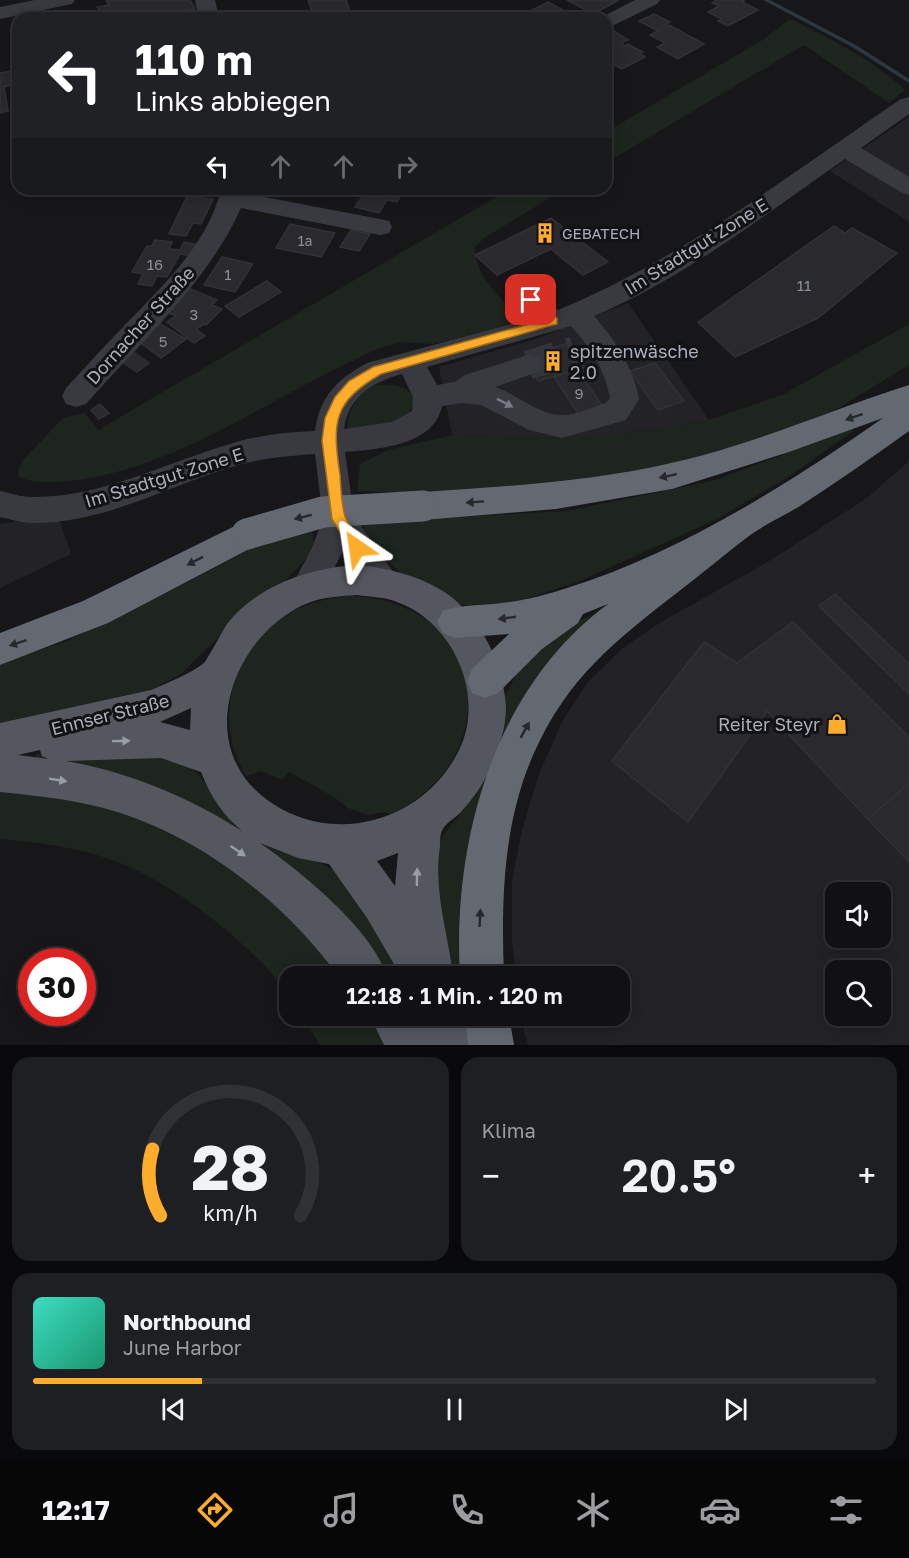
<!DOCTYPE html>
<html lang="de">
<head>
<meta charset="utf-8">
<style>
  :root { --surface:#111114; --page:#1e1f22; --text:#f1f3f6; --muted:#9c9da0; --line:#303134; --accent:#feac2b }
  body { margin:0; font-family:"Golos Text",sans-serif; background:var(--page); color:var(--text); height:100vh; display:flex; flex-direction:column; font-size:22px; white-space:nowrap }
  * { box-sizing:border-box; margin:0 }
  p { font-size:20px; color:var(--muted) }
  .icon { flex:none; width:33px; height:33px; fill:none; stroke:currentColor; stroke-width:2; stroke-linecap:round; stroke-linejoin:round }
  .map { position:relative; height:1045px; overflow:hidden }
  .sheet { display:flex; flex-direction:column; gap:12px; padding:12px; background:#09090b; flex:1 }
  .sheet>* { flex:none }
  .hud { position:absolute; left:12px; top:12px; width:600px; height:183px; border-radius:18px; box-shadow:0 3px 15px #0003,0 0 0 2px var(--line); background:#202124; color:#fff; overflow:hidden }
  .controls { position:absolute; left:825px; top:882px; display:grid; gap:12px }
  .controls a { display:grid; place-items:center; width:66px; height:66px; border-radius:12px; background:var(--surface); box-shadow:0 3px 15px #0003,0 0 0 2px var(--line); font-size:30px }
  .speed { position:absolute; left:18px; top:948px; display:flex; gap:12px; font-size:30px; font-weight:700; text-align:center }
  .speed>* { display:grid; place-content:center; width:78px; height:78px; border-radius:50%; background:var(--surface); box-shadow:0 3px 15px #0003,0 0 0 2px var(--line); line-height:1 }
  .speed .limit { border:9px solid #d22; background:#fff; color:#111 }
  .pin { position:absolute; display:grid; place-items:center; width:51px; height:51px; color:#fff; margin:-26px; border-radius:12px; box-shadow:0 3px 9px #0006 }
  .me { position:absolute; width:66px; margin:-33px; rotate:328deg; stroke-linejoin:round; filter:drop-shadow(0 0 4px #0008) }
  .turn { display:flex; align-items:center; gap:21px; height:126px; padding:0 24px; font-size:27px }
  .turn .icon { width:78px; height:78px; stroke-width:2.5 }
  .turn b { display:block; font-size:42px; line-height:51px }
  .lanes { display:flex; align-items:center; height:57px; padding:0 24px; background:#0003; justify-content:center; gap:30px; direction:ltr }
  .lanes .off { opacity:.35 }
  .big { font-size:45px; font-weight:600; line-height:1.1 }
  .sheet .tile { flex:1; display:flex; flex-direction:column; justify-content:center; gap:9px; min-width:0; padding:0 21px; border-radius:18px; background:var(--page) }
  .sheet .dial { align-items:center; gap:0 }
  .dial svg { height:156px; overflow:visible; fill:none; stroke:var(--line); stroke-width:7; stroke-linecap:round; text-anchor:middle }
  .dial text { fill:var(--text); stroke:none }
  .song { display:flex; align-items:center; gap:18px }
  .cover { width:72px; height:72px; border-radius:9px; background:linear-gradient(135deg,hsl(170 70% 55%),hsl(160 70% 35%)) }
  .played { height:6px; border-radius:3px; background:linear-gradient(90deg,var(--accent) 20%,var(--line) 20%) }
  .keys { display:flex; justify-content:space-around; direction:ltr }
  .heat { display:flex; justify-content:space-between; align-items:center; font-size:33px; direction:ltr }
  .sheet .tiles { flex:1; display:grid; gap:12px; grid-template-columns:1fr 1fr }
  .tile:last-child { grid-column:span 2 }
  .trip { position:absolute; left:279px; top:966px; width:351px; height:60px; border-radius:18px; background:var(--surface); box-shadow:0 3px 15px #0003,0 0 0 2px var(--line); font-weight:600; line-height:60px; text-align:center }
  .dock { display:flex; height:96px; justify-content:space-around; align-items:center; background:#070708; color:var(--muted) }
  .dock .icon { width:42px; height:42px }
  .dock .on { color:var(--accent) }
  .dock b { font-size:27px; color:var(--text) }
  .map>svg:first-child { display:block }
  .built { fill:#232327; fill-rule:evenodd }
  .green { fill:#1d251e }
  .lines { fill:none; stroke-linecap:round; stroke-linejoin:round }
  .stream { fill:#2c383f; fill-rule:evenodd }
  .building { fill:#2a2a2e; stroke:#313136; stroke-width:1.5 }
  .minor-tunnel { stroke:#34353a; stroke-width:29; stroke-dasharray:29 14; stroke-linecap:butt }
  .minor { fill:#383a3f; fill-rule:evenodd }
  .major { fill:#54575e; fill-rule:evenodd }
  .highway { fill:#646870; fill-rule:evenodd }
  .highway-bridge { stroke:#646870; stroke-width:31 }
  .oneway { fill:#767a83 }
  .oneway2 { fill:#26282c }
  .oneway3 { fill:#989da8 }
  .route { fill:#feac2b; stroke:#a5701c; stroke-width:1.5 }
  .labels { text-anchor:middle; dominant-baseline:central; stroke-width:6; stroke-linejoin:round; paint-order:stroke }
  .far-number-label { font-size:14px; fill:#888d96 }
  .far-poi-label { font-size:15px; fill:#a9afba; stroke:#121215; text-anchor:start }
  .number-label { font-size:15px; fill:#888d96 }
  .street-label { font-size:18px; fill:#a9afba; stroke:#121215 }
  .poi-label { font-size:18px; fill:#a9afba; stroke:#121215; text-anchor:start }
</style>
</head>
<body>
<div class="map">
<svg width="909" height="1045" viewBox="0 0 909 1045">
  <rect width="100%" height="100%" fill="#17171a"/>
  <path class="built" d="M909,117V222L830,171Z
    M628,303L709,420L667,428L579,438L452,435L439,367L533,340Z
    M909,461V1045H528L520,1016H620V976H516L512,942V881L522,830L539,774L562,722L588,682L623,648L661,622L766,563L867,498ZM836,892H880V938H836ZM836,970H880V1016H836Z
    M58,516L71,554L0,588V524Z"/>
  <path class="green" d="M790,19C830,38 872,59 905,90L889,103L804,45L606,163V132L764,39Z
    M510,189H564L483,239L475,247C474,273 496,292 511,310L544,308L567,302L522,320L452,340L432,344L403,342L383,347C281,389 189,464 78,480C58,482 38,485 19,477L18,470L24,459L64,417L85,413L98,430Z
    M909,324V365L827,415L716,455L599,479L421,493L357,491L360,464L388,450L452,435L579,438L667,428L709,420L784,394Z
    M376,385C393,384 406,384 415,399C409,430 371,427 347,428C348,409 358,393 376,385Z
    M849,426L854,431L785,479L717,519L578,582L503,606L461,605L407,578L376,552L362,525L385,521L566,511L669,490L715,480L795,450Z
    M312,529L314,550L286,580L250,607L181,674L133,699L68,714L0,723V662L65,642L190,581L280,533Z
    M346,596C487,597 512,756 390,815L385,812L368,815L348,808L334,797L289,772L282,780L261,771L246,776C209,716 236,635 302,607C316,601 331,598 346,596Z
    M633,596L557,661L463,932L470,976H455L438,932L429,884L441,838L477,792L495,749L502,703L521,664L550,634Z
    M128,750C141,752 157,751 170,755C205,767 228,824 261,843C282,855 310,856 330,868C365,890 391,939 404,976H380L334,914L34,766L36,754Z
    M0,788L78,796L179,831L265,893L345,976H290L289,998C282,988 274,975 265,966C225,925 166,879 112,860C76,847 37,842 0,839Z
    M302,1016H369L387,1045H320Z"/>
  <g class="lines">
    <path class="stream" d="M763,0H770L856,45L909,79V83L852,47Z"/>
  </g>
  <path class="building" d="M106,0H190L195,9L172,12L173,18H92L102,16L97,7L109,5Z
    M308,0H346L352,18H331L330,12L313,14Z
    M567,0H619L593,14Z
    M717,0H742L744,1L742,2L758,10L728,26L718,21L722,19L708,12L719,6L712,3Z
    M548,2L577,18H535L526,13Z
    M654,14L670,22L656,30L639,21Z
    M669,25L704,44L678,59L657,47L665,43L650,35Z
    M612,30L628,40L621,43L625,46L628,44L643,52L640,54L645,57L622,69L609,62L606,63V33Z
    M12,71L14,85L4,87L8,111L0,113V73Z
    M404,189L397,202L387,200L379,213L355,207L366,191L360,189Z
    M187,196L213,199L201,224L193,223L186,236L169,234Z
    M551,218L608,262L583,275L551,249L497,275L475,255Z
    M290,224L335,233L321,257L276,248Z
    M834,226L845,233L852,228L897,253L818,318L735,357L698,322Z
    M351,230L370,234L359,251L340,247Z
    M155,240L172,242L169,249L180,250L184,242L200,245L195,256L180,254L167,277L157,276L152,286L138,284L143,274L132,272L147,246H152Z
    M222,257L253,264L235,292L204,285Z
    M267,281L281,292L239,317L225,306Z
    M188,288L217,300L212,305L222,309L206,325L204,324L196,329L205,336L194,343L167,322L176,316L165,311Z
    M160,324L186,339L161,358L139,342Z
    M569,343L585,367L538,381L523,357Z
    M133,352L149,363L137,372L121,361Z
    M655,363L684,401L658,410L630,371Z
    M577,369L605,410L581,418L554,377Z
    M100,404L109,413L99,419L91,410Z
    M835,594L909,664V694L819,606Z
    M793,622L909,737V783L868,819L767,711L688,822L612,761L704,642L737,663Z
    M909,783V862L868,819Z"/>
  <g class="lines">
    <path class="minor-tunnel" d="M528,365L574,351"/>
    <path class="minor" d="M35,0H75L72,4L0,19V7Z
      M195,0H215L219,18H199Z
      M635,0H660L657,4L606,29V18H600Z
      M909,97V114L861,148L909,177V195L901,192L845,159C764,215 685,278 594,316C615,340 633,367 639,399L626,420L562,438L529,430L481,405L462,403L442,406C434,446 378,449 345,452L354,516L394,573L398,583L394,593C366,603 356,572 343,551L318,599L306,603L294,599L290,589L311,550L323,519L315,454C288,456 264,458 238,465C169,485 105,524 31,523C21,523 10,519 0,517V491C10,493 21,497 31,497C102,498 167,462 233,443C260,435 287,432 315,431C320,395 338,379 367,363L533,318L518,300L522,293C539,288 546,299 558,310C682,259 790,174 901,99ZM571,326C590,347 605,369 610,398L606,403C593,407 574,416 560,415C537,414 517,394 495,387L538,372L542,365L538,358L528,355L465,375L455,382L437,385L427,367ZM402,374L413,397L412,411L392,422L344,429C348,397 373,382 402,374Z
      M221,189H245L244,193L380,219L389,221L392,227L389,233L380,235L241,208C208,282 139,344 86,404L76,407L66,404L62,396L66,388C85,368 103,347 123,327C161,287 208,245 221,189Z"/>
    <path class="major" d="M357,565C387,568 417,575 443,591C480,615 504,664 506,707C506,728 499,750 490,769C483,785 472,800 460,813C455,818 446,823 443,829C440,833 440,841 440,846C433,891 448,932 453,976H401L367,918L329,864L298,858L260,843C301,872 371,928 387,976H338C286,904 204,839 117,812C79,800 40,796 0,792V723L151,690C167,683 190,674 204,663C207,660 222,632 227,624C258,585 309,568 357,565ZM357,595C370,597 385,597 397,602C453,622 485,694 460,748C424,825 326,849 261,795C194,739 235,633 308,603C323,597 341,596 357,595ZM191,708L190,730L160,722ZM40,750L42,756L49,759L18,755ZM161,758L201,772C211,797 222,814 242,831C189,797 129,772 66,761ZM398,853L395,886L377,861Z
      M370,1016H417L422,1023L420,1016H464L476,1045H384Z"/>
    <path class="highway" d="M909,385V431C873,457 837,482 800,506C784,516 765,524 749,536C726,553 702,574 678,592C615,641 568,677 534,753C503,822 501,901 504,976H460C452,841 494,688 608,604L583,614L578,623L542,649L498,693L485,698L472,693L467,681L472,669L509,634L455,638L443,633L437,622L443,611C461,604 481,606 501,603C523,601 546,595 567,588C679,553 787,485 883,418L789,452L672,489L556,509L423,520L411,516L407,506L411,496L423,492C506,486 590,482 671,463C753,445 830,410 909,385Z
      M247,520L259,524L264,534L259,544L108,623L0,665V633L83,601Z
      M465,1016H509L514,1045H468Z"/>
    <path class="highway-bridge" d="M247,534L323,512L423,506"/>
  </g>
  <defs><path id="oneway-solid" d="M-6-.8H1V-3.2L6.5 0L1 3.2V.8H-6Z" transform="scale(1.5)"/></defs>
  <use class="oneway" href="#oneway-solid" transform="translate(505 403) rotate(27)"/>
  <g class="oneway2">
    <use href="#oneway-solid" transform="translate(854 417) rotate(161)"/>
    <use href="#oneway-solid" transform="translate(668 476) rotate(168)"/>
    <use href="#oneway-solid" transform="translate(475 502) rotate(176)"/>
    <use href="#oneway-solid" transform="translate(303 517) rotate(166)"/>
    <use href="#oneway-solid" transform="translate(195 561) rotate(153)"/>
    <use href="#oneway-solid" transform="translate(507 618) rotate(172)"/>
    <use href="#oneway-solid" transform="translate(18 643) rotate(162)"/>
    <use href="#oneway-solid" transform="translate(525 730) rotate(-61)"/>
    <use href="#oneway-solid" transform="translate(480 918) rotate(-87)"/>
  </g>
  <g class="oneway3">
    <use href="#oneway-solid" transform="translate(121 741) rotate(-1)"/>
    <use href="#oneway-solid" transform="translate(58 780) rotate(9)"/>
    <use href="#oneway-solid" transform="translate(238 851) rotate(34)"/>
    <use href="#oneway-solid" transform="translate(417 877) rotate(-89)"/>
  </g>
  <path class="route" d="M531,296L557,318V324L381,374C333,402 332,422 340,475C341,488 341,503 345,516C349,527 359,537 364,548L362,552H352L332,519L322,441L325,418L335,397L349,381L373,367L544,320L525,300Z"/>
  <defs>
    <g id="building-bare" transform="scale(1.62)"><path d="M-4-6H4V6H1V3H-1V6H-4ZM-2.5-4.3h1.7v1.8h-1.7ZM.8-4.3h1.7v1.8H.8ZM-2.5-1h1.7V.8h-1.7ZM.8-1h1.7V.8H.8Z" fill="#feac2b" stroke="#121215" stroke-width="2.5" paint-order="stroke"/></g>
    <g id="shop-bare" transform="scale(1.62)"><path d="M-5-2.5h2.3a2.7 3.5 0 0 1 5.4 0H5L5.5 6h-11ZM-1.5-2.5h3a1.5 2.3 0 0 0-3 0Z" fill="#feac2b" stroke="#121215" stroke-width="2.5" paint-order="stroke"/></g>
  </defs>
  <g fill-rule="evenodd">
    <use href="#building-bare" x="545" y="233"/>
    <use href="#building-bare" x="553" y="361"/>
    <use href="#shop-bare" x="837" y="724"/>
  </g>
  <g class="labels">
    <g class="far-number-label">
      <text x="305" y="240">1a</text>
    </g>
    <g class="far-poi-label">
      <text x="562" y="233">GEBATECH</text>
    </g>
    <g class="number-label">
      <text x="155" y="264">16</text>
      <text x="228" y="274">1</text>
      <text x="804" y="285">11</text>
      <text x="194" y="314">3</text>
      <text x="163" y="341">5</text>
      <text x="579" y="393">9</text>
    </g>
    <g class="street-label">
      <text transform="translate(696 246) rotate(-32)">Im Stadtgut Zone E</text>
      <text transform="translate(140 325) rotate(-48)">Dornacher Straße</text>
      <text transform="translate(164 477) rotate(-17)">Im Stadtgut Zone E</text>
      <text transform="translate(110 714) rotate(-14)">Ennser Straße</text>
    </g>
    <g class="poi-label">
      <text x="570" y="351">spitzenwäsche<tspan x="570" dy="21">2.0</tspan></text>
      <text x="820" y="724" text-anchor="end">Reiter Steyr</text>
    </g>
  </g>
</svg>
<div class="controls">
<a><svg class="icon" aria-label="sound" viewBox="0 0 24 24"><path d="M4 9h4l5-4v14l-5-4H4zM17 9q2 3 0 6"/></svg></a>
<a><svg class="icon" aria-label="search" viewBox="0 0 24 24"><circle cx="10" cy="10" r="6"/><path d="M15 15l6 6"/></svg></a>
</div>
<div class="speed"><div class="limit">30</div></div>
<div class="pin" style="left:531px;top:300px;background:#d93025"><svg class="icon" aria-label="arrive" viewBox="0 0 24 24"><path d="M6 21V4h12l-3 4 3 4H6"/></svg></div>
<svg class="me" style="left:357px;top:548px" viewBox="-20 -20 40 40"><path d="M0-17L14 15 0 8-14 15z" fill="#feac2b" stroke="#fff" stroke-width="4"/></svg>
<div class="trip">12:18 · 1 Min. · 120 m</div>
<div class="hud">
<div class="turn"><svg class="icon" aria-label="left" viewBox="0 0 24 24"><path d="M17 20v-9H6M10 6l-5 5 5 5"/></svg><div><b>110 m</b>Links abbiegen</div></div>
<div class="lanes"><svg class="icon" aria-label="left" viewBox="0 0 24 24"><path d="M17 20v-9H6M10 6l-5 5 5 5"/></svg><svg class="icon off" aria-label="ahead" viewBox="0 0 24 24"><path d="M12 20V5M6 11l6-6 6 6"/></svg><svg class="icon off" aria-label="ahead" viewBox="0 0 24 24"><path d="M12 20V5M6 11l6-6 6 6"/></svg><svg class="icon off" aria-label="right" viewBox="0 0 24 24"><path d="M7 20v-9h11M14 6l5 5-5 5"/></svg></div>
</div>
</div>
<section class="sheet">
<div class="tiles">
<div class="tile dial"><svg viewBox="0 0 100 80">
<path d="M14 69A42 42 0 1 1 86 69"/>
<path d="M14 69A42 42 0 0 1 10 35" stroke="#feac2b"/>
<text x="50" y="56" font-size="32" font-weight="700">28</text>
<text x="50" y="72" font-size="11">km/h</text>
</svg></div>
<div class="tile"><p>Klima</p>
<div class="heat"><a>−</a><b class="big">20.5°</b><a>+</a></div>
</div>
<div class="tile">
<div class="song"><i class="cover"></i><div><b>Northbound</b><p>June Harbor</p></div></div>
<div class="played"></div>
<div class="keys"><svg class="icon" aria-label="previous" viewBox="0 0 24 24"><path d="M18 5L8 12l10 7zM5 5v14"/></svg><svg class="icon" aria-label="pause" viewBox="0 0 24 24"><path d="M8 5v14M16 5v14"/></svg><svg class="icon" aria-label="next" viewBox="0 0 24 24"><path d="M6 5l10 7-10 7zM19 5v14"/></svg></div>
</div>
</div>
</section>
<nav class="dock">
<b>12:17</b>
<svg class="icon on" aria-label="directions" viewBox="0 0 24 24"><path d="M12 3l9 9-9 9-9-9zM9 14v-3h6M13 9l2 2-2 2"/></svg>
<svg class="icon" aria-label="music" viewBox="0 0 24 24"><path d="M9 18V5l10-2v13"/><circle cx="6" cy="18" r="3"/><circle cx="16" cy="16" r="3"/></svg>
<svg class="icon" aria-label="phone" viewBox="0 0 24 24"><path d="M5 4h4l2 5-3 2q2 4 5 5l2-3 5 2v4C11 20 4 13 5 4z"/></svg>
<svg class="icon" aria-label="climate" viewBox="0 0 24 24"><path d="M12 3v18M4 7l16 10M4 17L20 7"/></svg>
<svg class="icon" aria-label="car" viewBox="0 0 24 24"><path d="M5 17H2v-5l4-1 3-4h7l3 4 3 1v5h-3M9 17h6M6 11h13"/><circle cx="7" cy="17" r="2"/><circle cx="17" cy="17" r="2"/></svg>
<svg class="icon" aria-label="filters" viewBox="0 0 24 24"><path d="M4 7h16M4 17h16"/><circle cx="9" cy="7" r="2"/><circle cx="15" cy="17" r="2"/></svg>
</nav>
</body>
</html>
